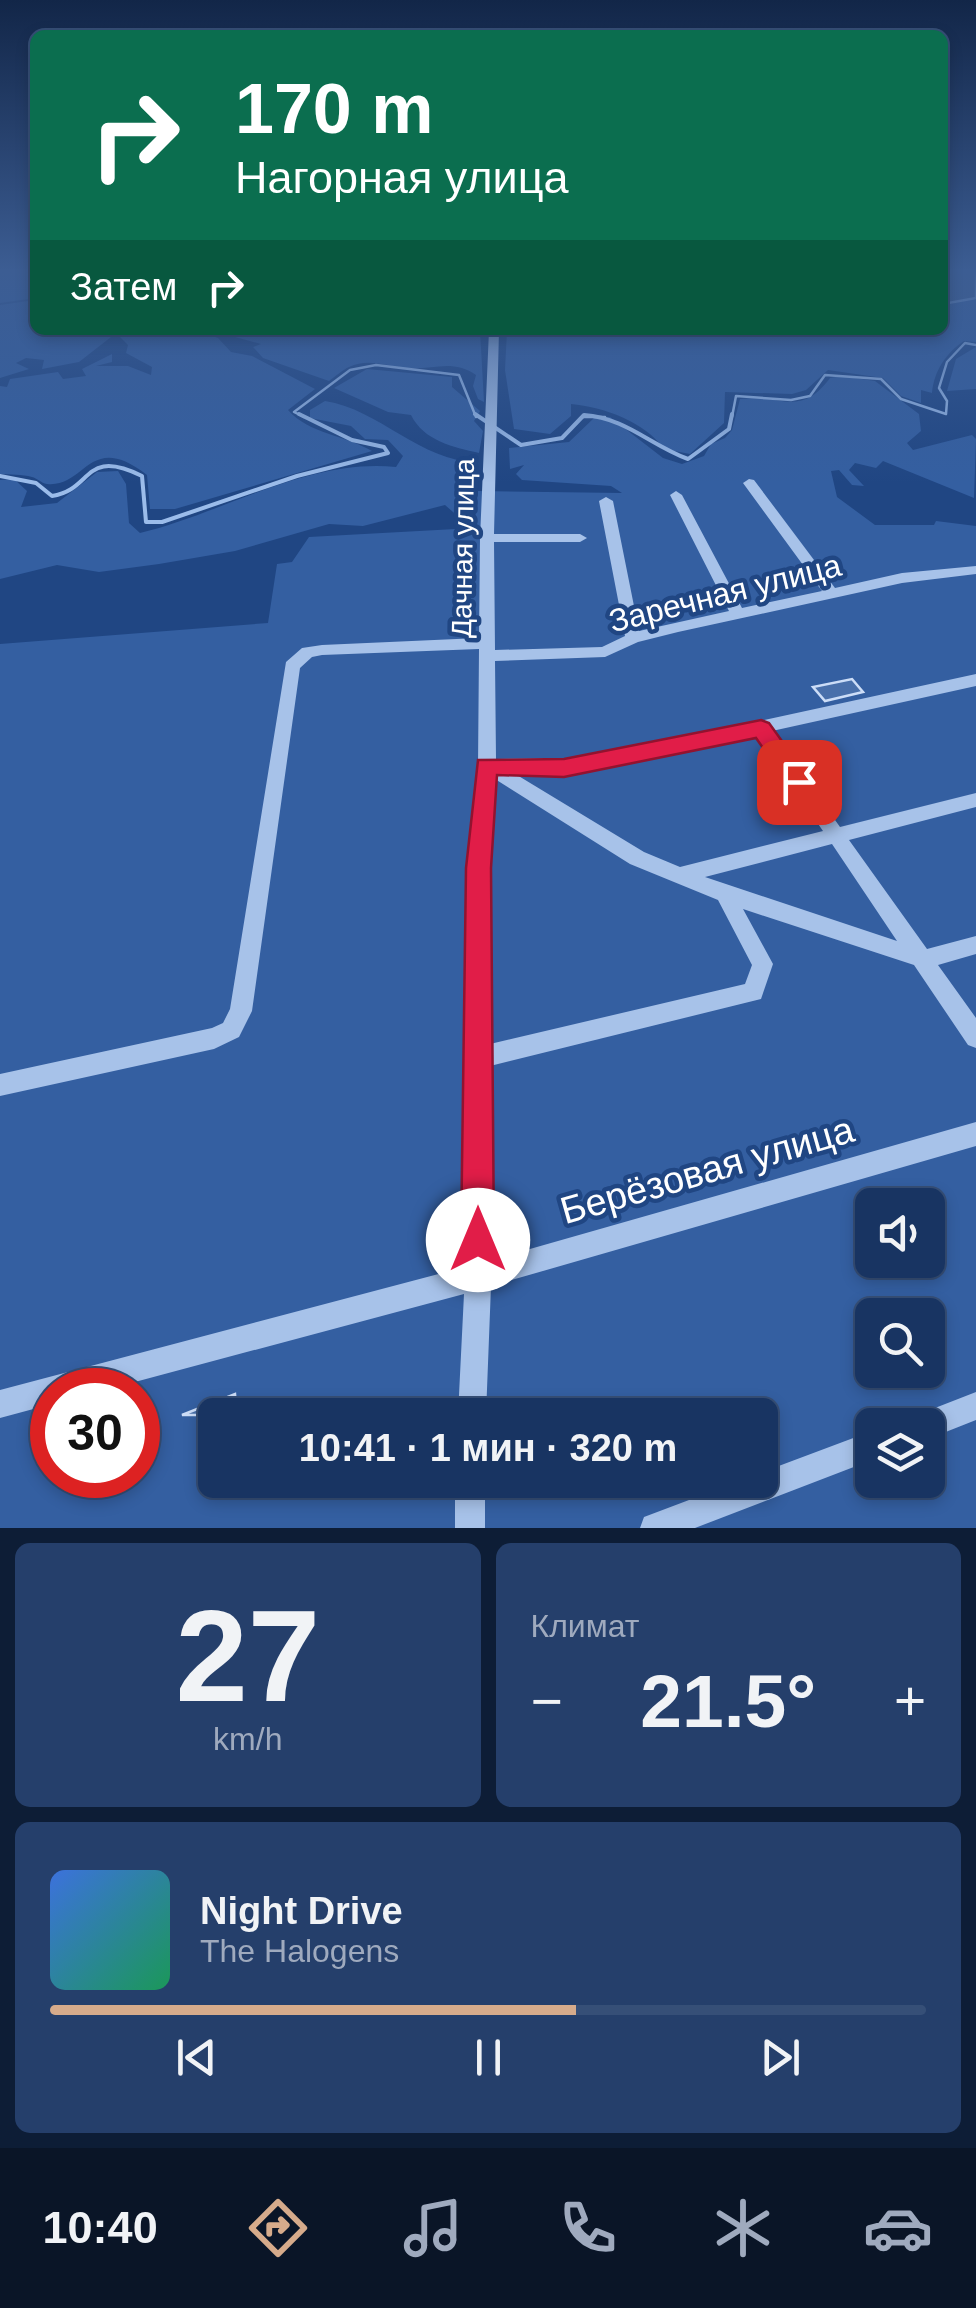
<!DOCTYPE html>
<html lang="ru">
<head>
<meta charset="utf-8">
<style>
  :root { --surface:#183462; --page:#253f6b; --text:#f1f3f6; --muted:#9faabe; --line:#364f77; --accent:#d6ab8b }
  body { margin:0; font-family:Helvetica,sans-serif; background:var(--page); color:var(--text); height:100vh; display:flex; flex-direction:column; font-size:38px; white-space:nowrap }
  * { box-sizing:border-box; margin:0 }
  p { font-size:32px; color:var(--muted) }
  .icon { flex:none; width:55px; height:55px; fill:none; stroke:currentColor; stroke-width:2; stroke-linecap:round; stroke-linejoin:round }
  .map { position:relative; height:1528px; overflow:hidden }
  .panel { display:flex; flex-direction:column; gap:15px; padding:15px; background:#0d1d36; flex:1 }
  .panel>* { flex:none }
  .guide { position:absolute; left:30px; top:30px; width:918px; height:305px; border-radius:15px; box-shadow:0 5px 15px #0003,0 0 0 2px var(--line); background:#0b6e4f; color:#fff; overflow:hidden }
  .buttons { position:absolute; left:855px; top:1188px; display:grid; gap:20px }
  .buttons a { display:grid; place-items:center; width:90px; height:90px; border-radius:15px; background:var(--surface); box-shadow:0 5px 15px #0003,0 0 0 2px var(--line); font-size:50px }
  .speed { position:absolute; left:30px; top:1368px; display:flex; gap:20px; font-size:50px; font-weight:700; text-align:center }
  .speed>* { display:grid; place-content:center; width:130px; height:130px; border-radius:50%; background:var(--surface); box-shadow:0 5px 15px #0003,0 0 0 2px var(--line); line-height:1 }
  .speed .limit { border:15px solid #d22; background:#fff; color:#111 }
  .pin { position:absolute; display:grid; place-items:center; width:85px; height:85px; color:#fff; margin:-42px; border-radius:20px; box-shadow:0 5px 15px #0006 }
  .me { position:absolute; width:110px; margin:-55px; rotate:0deg; stroke-linejoin:round; filter:drop-shadow(0 0 8px #0008) }
  .turn { display:flex; align-items:center; gap:35px; height:210px; padding:0 40px; font-size:45px }
  .turn .icon { width:130px; height:130px; stroke-width:2.5 }
  .turn b { display:block; font-size:70px; line-height:85px }
  .then { display:flex; align-items:center; height:95px; padding:0 40px; background:#0003; gap:20px; font-size:38px }
  .big { font-size:75px; font-weight:700; line-height:1.1 }
  .panel .widget { flex:1; display:flex; flex-direction:column; justify-content:center; gap:15px; min-width:0; padding:0 35px; border-radius:15px; background:var(--page) }
  .panel .dial { align-items:center; gap:0 }
  .dial b { font-size:130px; line-height:1 }
  .song { display:flex; align-items:center; gap:30px }
  .cover { width:120px; height:120px; border-radius:15px; background:linear-gradient(135deg,hsl(220 70% 55%),hsl(150 70% 35%)) }
  .played { height:10px; border-radius:5px; background:linear-gradient(90deg,var(--accent) 60%,var(--line) 60%) }
  .keys { display:flex; justify-content:space-around; direction:ltr }
  .heat { display:flex; justify-content:space-between; align-items:center; font-size:55px; direction:ltr }
  .panel .tiles { flex:1; display:grid; gap:15px; grid-template-columns:1fr 1fr }
  .widget:last-child { grid-column:span 2 }
  .trip { position:absolute; left:198px; top:1398px; width:580px; height:100px; border-radius:15px; background:var(--surface); box-shadow:0 5px 15px #0003,0 0 0 2px var(--line); font-weight:700; line-height:100px; text-align:center }
  .tabs { display:flex; height:160px; justify-content:space-around; align-items:center; background:#0a1527; color:var(--muted) }
  .tabs .icon { width:70px; height:70px }
  .tabs .on { color:var(--accent) }
  .tabs b { font-size:45px; color:var(--text) }
  .map>svg:first-child { display:block }
  .green { fill:#345fa1; fill-rule:evenodd }
  .water { fill:#3f5b87; stroke:#9bbcea; stroke-width:2.5 }
  .lines { fill:none; stroke-linecap:round; stroke-linejoin:round }
  .stream-far1 { stroke:#9bbcea; stroke-width:2.5 }
  .stream { stroke:#9bbcea; stroke-width:4 }
  .building { fill:#4970ab; stroke:#ccddf7; stroke-width:2.5 }
  .minor { fill:#a7c2e9; fill-rule:evenodd }
  .route { fill:#e11d48; stroke:#92132f; stroke-width:2.5 }
  .labels { text-anchor:middle; dominant-baseline:central; stroke-width:9; stroke-linejoin:round; paint-order:stroke }
  .far-street-label { font-size:28px; fill:#fff; stroke:#204683 }
  .street-label { font-size:32px; fill:#fff; stroke:#204683 }
  .near-street-label { font-size:38px; fill:#fff; stroke:#204683 }
</style>
</head>
<body>
<div class="map">
<svg width="976" height="1528" viewBox="0 0 976 1528">
  <rect width="100%" height="100%" fill="#204683"/>
  <path class="green" d="M0,269H35V298L0,303Z
    M976,298V342L964,341C946,353 934,371 932,393L921,390V403L901,396L883,378L828,370L806,390L792,394L725,392L724,423L690,454L664,449C645,422 604,407 571,404V416L550,434L514,429L505,370L507,330H942L943,306Z
    M35,300V330H120L79,362L42,369L44,360L26,358L16,363L29,369L0,378V305Z
    M129,330H196L218,338L231,352L252,356L315,389L288,410C309,434 345,435 372,451L175,509H150L147,475C89,430 86,488 47,484C41,483 37,478 32,477C22,474 10,475 0,474V386L7,387L10,379L58,372L63,379L86,376L82,369L112,354V362L96,366H128L151,375L152,367L126,353L128,345L120,337Z
    M210,330H298L300,334L311,330H480L484,402L478,399L473,386L476,375C451,358 432,371 405,368C386,366 368,358 349,367C342,370 335,377 329,381L263,358L253,347L261,344Z
    M976,347V389L947,391L956,359Z
    M367,369L452,377V387L480,411L474,421L483,431L479,453C453,447 424,441 411,415L388,412L334,388Z
    M841,376L875,381L919,414L921,431L907,443L913,450L972,435L976,439L974,498L883,461L876,468L855,463L849,470L864,486L852,485L839,470L831,471L837,497L875,525H934L936,521L976,526V1528H0V644L268,623L277,564L292,562L309,537L474,528L478,491L622,493L611,486L522,480L516,474L524,465L510,469L509,448L569,442L594,418L610,417L663,458L682,464L704,456L711,444L725,438L732,430L740,399C783,394 800,418 830,378ZM872,1205H928V1260H872ZM872,1315H928V1370H872ZM52,1390H138V1475H52ZM215,1415H760V1480H215ZM872,1425H928V1480H872Z
    M325,401C379,409 421,462 477,462L470,509L461,519L445,505L363,526L329,524L235,551L159,564L99,572L57,565L0,579V480L14,479L27,491L21,507L57,503L97,472L118,471L126,484L129,523L140,533C224,513 307,458 396,467L403,456L388,440L365,439L351,426L310,418V410Z"/>
  <path class="water" d="M943,269H976V298L943,304Z"/>
  <g class="lines">
    <path class="stream-far1" d="M304,417L294,412L350,370L376,365L459,375L476,417
      M582,417H605
      M732,417L736,396L791,400L810,396L825,375L881,379L901,399L946,414L947,401L939,388L947,362L965,343L976,345"/>
    <path class="stream" d="M475,414L521,445L562,438L584,415C626,418 650,445 688,459L729,429L732,414
      M0,476L36,483L52,496C93,490 83,447 142,476L146,522H162L297,476L388,453L384,447L352,440L299,414"/>
  </g>
  <path class="building" d="M852,679L863,692L825,701L813,687Z
    M235,1394L237,1415H215V1431L200,1437L198,1415H182Z"/>
  <g class="lines">
    <path class="minor" d="M489,330H499L494,534H580L587,538L580,542H494L495,650L602,647L625,636L599,501L606,497L613,501L639,631L729,611L670,495L676,491L682,495L742,608L822,591L743,483L749,479L754,480L835,588L902,573L976,566V574L902,583L678,632L638,642L605,657L495,661L496,759L589,758L976,674V686L772,731L840,827L976,793V807L849,840L927,949L976,936V954L938,965L976,1018V1048L968,1045L914,965L743,909L773,964L761,999L490,1066L491,1260L976,1122V1146L491,1286L486,1415H458L464,1294L105,1390H52V1404L0,1418V1390L465,1267L469,868L478,766L479,649L322,655L312,657L300,668L252,1011L239,1037L214,1049L0,1096V1074L212,1028L223,1023L230,1009L286,662L302,648L322,645L479,638L480,538ZM756,734L823,831L680,867L644,852L512,772H589ZM495,779L630,864L718,900L752,965L745,984L490,1044L489,868ZM832,844L897,941L705,877Z
      M976,1392V1420L928,1439V1425H913L917,1415Z
      M872,1431V1460L695,1528H640L644,1517L742,1480H760V1473Z
      M455,1480H485V1528H455Z"/>
  </g>
  <linearGradient id="sky" x2="0" y2="1"><stop stop-color="#122648"/><stop offset="0.56" stop-color="#3c5d93"/><stop offset="1" stop-color="#3c5d93" stop-opacity="0"/></linearGradient>
  <rect width="976" height="483" fill="url(#sky)"/>
  <path class="route" d="M761,720L769,723L807,776V788H791L756,738L564,777L497,775L491,868L494,1240L490,1252L478,1257L466,1252L461,1240L466,868L478,760L564,759Z"/>
  <g class="labels">
    <g class="far-street-label">
      <text transform="translate(463 548) rotate(-89)">Дачная улица</text>
    </g>
    <g class="street-label">
      <text transform="translate(725 593) rotate(-14)">Заречная улица</text>
    </g>
    <g class="near-street-label">
      <text transform="translate(707 1170) rotate(-16)">Берёзовая улица</text>
    </g>
  </g>
</svg>
<div class="buttons">
<a><svg class="icon" aria-label="sound" viewBox="0 0 24 24"><path d="M4 9h4l5-4v14l-5-4H4zM17 9q2 3 0 6"/></svg></a>
<a><svg class="icon" aria-label="search" viewBox="0 0 24 24"><circle cx="10" cy="10" r="6"/><path d="M15 15l6 6"/></svg></a>
<a><svg class="icon" aria-label="layers" viewBox="0 0 24 24"><path d="M12 4l9 5-9 5-9-5zM3 14l9 5 9-5"/></svg></a>
</div>
<div class="speed"><div class="limit">30</div></div>
<div class="pin" style="left:799px;top:782px;background:#d93025"><svg class="icon" aria-label="arrive" viewBox="0 0 24 24"><path d="M6 21V4h12l-3 4 3 4H6"/></svg></div>
<svg class="me" style="left:478px;top:1240px" viewBox="-20 -20 40 40"><circle r="19" fill="#fff"/><path d="M0-13L10 11 0 6-10 11z" fill="#e11d48"/></svg>
<div class="trip">10:41 · 1 мин · 320 m</div>
<div class="guide">
<div class="turn"><svg class="icon" aria-label="right" viewBox="0 0 24 24"><path d="M7 20v-9h11M14 6l5 5-5 5"/></svg><div><b>170 m</b>Нагорная улица</div></div>
<div class="then">Затем<svg class="icon" aria-label="right" viewBox="0 0 24 24"><path d="M7 20v-9h11M14 6l5 5-5 5"/></svg></div>
</div>
</div>
<section class="panel">
<div class="tiles">
<div class="widget dial"><b>27</b><p>km/h</p></div>
<div class="widget"><p>Климат</p>
<div class="heat"><a>−</a><b class="big">21.5°</b><a>+</a></div>
</div>
<div class="widget">
<div class="song"><i class="cover"></i><div><b>Night Drive</b><p>The Halogens</p></div></div>
<div class="played"></div>
<div class="keys"><svg class="icon" aria-label="previous" viewBox="0 0 24 24"><path d="M18 5L8 12l10 7zM5 5v14"/></svg><svg class="icon" aria-label="pause" viewBox="0 0 24 24"><path d="M8 5v14M16 5v14"/></svg><svg class="icon" aria-label="next" viewBox="0 0 24 24"><path d="M6 5l10 7-10 7zM19 5v14"/></svg></div>
</div>
</div>
</section>
<nav class="tabs">
<b>10:40</b>
<svg class="icon on" aria-label="directions" viewBox="0 0 24 24"><path d="M12 3l9 9-9 9-9-9zM9 14v-3h6M13 9l2 2-2 2"/></svg>
<svg class="icon" aria-label="music" viewBox="0 0 24 24"><path d="M9 18V5l10-2v13"/><circle cx="6" cy="18" r="3"/><circle cx="16" cy="16" r="3"/></svg>
<svg class="icon" aria-label="phone" viewBox="0 0 24 24"><path d="M5 4h4l2 5-3 2q2 4 5 5l2-3 5 2v4C11 20 4 13 5 4z"/></svg>
<svg class="icon" aria-label="climate" viewBox="0 0 24 24"><path d="M12 3v18M4 7l16 10M4 17L20 7"/></svg>
<svg class="icon" aria-label="car" viewBox="0 0 24 24"><path d="M5 17H2v-5l4-1 3-4h7l3 4 3 1v5h-3M9 17h6M6 11h13"/><circle cx="7" cy="17" r="2"/><circle cx="17" cy="17" r="2"/></svg>
</nav>
</body>
</html>
